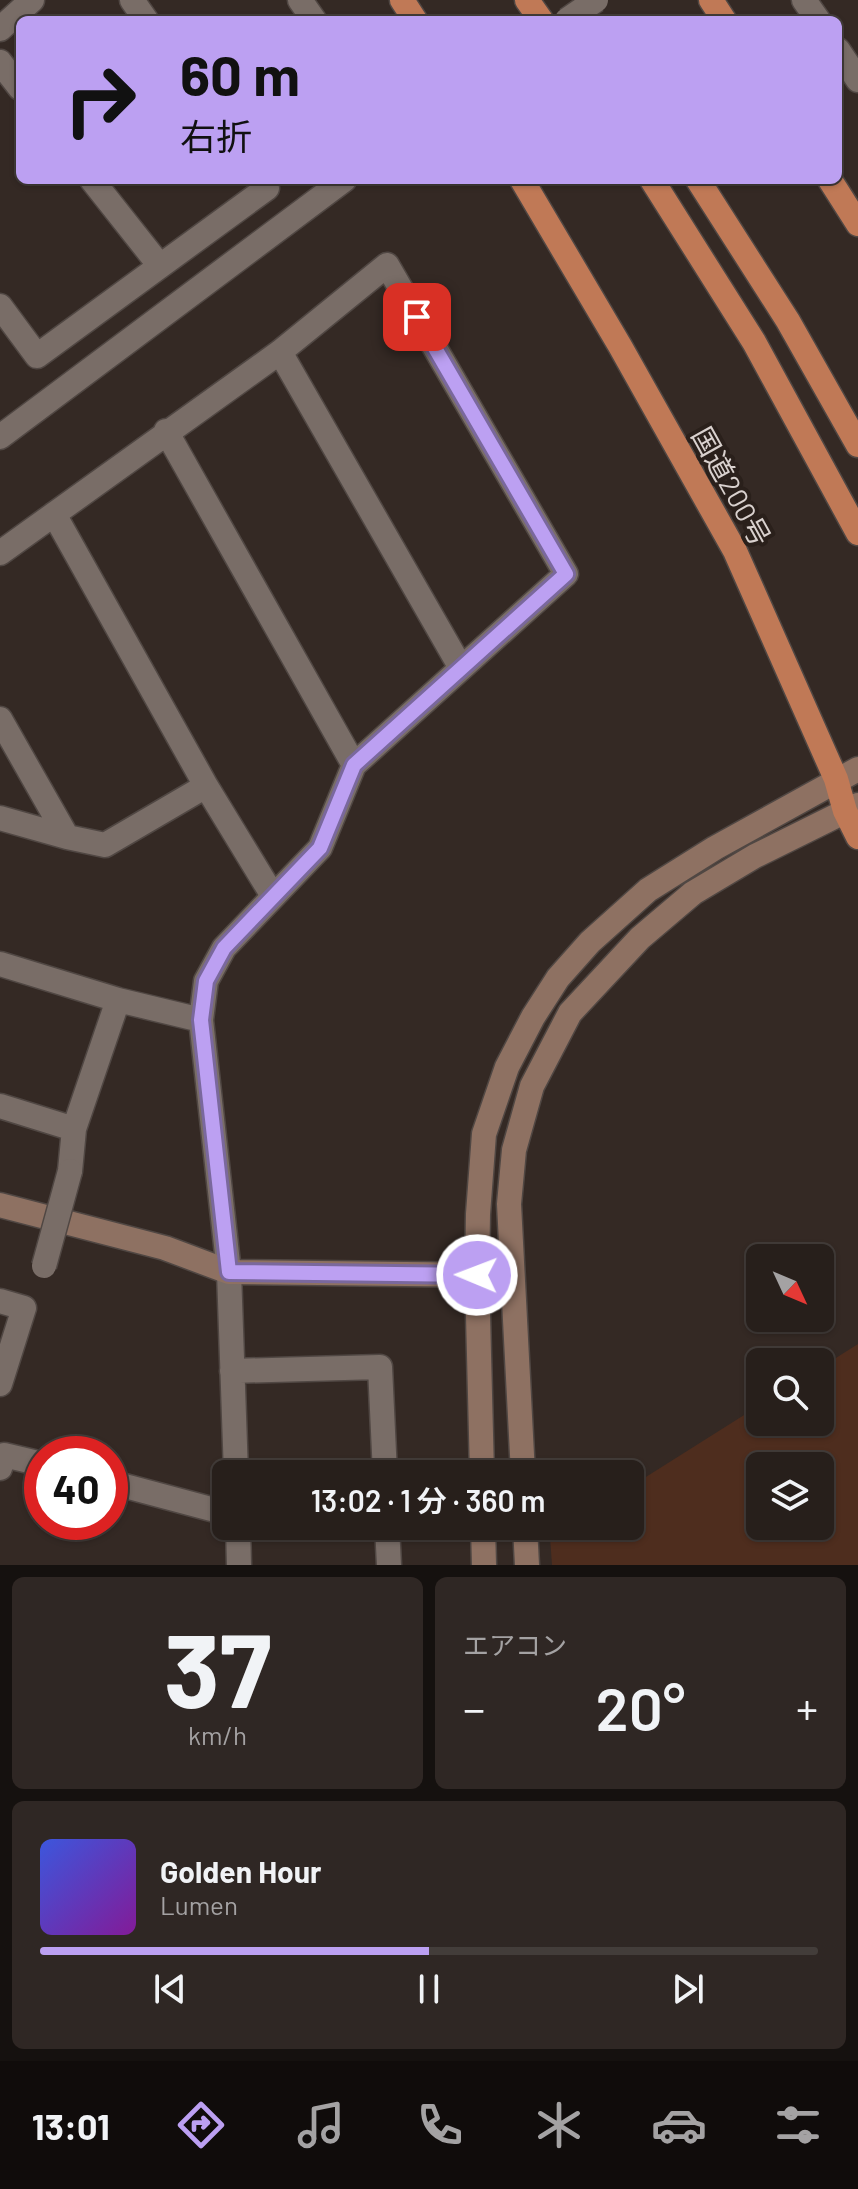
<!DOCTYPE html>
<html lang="ja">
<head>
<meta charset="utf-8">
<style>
  :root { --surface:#271f1b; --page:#2f2724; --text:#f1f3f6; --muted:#a4a2a3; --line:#433d3a; --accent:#bca0f2 }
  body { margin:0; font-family:Barlow,"Noto Sans JP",sans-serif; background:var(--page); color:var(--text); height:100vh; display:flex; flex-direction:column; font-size:30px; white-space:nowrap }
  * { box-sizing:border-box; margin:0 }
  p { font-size:26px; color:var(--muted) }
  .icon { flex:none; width:44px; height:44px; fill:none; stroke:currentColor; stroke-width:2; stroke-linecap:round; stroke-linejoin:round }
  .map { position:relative; height:1565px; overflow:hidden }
  .drawer { display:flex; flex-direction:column; gap:12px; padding:12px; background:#15110f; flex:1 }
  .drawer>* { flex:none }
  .top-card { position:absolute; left:16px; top:16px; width:826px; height:168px; border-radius:12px; box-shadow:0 2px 6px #0004,0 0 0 2px var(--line); background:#bca0f2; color:#111; overflow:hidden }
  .needle { width:52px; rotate:134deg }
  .buttons { position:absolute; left:746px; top:1244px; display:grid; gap:16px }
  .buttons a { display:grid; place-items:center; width:88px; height:88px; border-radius:12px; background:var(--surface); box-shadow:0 2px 6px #0004,0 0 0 2px var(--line); font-size:40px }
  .speed { position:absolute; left:24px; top:1436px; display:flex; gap:16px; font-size:40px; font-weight:700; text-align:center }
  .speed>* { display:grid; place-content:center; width:104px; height:104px; border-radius:50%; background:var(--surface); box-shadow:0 2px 6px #0004,0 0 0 2px var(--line); line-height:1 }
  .speed .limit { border:12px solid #d22; background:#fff; color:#111 }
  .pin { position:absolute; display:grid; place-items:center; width:68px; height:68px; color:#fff; margin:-34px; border-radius:16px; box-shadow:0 4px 12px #0006 }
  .me { position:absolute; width:88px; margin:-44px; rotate:271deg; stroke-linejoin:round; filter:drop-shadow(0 0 6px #0008) }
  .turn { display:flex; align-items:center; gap:28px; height:168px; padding:0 32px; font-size:36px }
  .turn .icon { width:104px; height:104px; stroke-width:2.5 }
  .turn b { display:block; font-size:56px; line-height:68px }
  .big { font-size:60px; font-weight:600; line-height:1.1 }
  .drawer .tile { flex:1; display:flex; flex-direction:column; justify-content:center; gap:12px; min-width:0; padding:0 28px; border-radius:12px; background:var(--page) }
  .drawer .dial { align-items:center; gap:0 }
  .dial b { font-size:104px; line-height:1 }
  .song { display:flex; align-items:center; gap:24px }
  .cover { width:96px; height:96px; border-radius:12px; background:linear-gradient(135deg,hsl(230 70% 55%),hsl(290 70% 35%)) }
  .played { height:8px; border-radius:4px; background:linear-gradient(90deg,var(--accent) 50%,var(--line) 50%) }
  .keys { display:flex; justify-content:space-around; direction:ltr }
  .heat { display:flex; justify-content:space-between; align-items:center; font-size:44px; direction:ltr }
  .drawer .tiles { flex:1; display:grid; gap:12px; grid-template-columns:1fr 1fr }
  .tile:last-child { grid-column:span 2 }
  .trip { position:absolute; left:212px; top:1460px; width:432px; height:80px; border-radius:12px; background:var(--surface); box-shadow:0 2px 6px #0004,0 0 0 2px var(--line); font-weight:600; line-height:80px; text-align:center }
  .menu { display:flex; height:128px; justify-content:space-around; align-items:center; background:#100c0b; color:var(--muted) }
  .menu .icon { width:56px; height:56px }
  .menu .on { color:var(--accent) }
  .menu b { font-size:36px; color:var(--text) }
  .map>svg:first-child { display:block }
  .green { fill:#4e2d1e; fill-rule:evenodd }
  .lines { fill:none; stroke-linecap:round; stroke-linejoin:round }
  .street-casing { stroke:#504743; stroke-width:27 }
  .secondary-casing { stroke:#504743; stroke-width:27 }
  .highway-casing { stroke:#504743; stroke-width:27 }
  .street { stroke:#796d67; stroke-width:24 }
  .secondary { stroke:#8e7162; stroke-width:24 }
  .highway { stroke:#c07956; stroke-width:24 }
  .street-bridge-casing { stroke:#504743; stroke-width:27; stroke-linecap:butt }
  .street-bridge { stroke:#796d67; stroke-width:24 }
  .route-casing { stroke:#7a689d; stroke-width:20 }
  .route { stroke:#bca0f2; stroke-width:14 }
  .labels { text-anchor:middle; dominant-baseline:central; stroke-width:8; stroke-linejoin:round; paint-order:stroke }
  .street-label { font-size:28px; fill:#d9d1ce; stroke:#2a201b }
</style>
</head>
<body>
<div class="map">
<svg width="858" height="1565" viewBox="0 0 858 1565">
  <rect width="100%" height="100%" fill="#342924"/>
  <path class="green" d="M858,1344V1565H552L550,1537L568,1526H630V1487L760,1405V1422H820V1368ZM760,1466H820V1526H760Z"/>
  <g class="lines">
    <g class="street-casing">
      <path id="street" d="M132,0L146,20
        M300,0L314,20
        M804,0L818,20
        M0,29L32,0
        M838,50L858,80
        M0,62L20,88
        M92,180L160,266
        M0,306L37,356L267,188L261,180
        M280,352L461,668
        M166,431L354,765
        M0,437L344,180
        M54,514L206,786
        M0,553L280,352L387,265L566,574L354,765L320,848L224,948L206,981L201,1020L229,1272L236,1474
        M0,719L67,837L105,845L206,786L273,896
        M0,818L67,837
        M0,964L118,1000L201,1020
        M0,1106L74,1129
        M70,1171L74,1129L118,1000
        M0,1301L24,1308L0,1384
        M232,1371L380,1367L385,1474
        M0,1468L4,1455L42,1464
        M110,1482L226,1513
        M238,1526L239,1565
        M387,1526L389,1565"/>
    </g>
    <g class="secondary-casing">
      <path id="secondary" d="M0,1205L165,1248L229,1272L491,1275
        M482,1474L477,1275L478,1214L484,1134L507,1067L533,1017L558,978L590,942L648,890L715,848L858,769
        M523,1474L509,1204L514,1150L532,1086L570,1013L640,938L693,893L755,856L858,805
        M483,1526L484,1565
        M525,1526L527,1565"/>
    </g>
    <g class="highway-casing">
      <path id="highway" d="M402,0L415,20
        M527,0L541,20
        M711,0L724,20
        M522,180L620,346L735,551L836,779L845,811L858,837
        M652,180L754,342L858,533
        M698,180L788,321L858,445
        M830,180L858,224"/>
    </g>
    <use href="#street" class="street"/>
    <use href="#secondary" class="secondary"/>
    <use href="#highway" class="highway"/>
    <g class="street-bridge-casing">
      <path id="street-bridge" d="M567,20L596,0
        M44,1266L70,1171"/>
    </g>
    <use href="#street-bridge" class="street-bridge"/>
  </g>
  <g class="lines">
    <g class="route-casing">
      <path id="route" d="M417,317L566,574L354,765L320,848L224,948L206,981L201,1020L229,1272L477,1275"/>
    </g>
    <use href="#route" class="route"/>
  </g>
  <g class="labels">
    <g class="street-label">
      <text transform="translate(732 486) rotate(61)">国道200号</text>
    </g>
  </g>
</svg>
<div class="buttons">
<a><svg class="needle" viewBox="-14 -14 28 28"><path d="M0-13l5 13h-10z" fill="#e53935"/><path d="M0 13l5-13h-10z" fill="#a4a2a3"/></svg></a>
<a><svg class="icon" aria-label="search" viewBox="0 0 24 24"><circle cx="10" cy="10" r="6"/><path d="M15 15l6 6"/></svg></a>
<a><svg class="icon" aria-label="layers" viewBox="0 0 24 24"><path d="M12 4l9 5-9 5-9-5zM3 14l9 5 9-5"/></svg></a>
</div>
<div class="speed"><div class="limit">40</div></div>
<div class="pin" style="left:417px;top:317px;background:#d93025"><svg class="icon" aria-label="arrive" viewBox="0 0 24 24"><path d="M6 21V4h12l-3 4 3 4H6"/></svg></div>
<svg class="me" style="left:477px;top:1275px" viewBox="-20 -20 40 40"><circle r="17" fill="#bca0f2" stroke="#fff" stroke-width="3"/><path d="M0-11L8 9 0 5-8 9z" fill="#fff"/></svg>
<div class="trip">13:02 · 1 分 · 360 m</div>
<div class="top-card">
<div class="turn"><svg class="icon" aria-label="right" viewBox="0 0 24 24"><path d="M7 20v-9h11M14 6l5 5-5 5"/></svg><div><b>60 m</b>右折</div></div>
</div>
</div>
<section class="drawer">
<div class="tiles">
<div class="tile dial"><b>37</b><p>km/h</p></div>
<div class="tile"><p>エアコン</p>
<div class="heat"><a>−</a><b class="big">20°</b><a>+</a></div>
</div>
<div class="tile">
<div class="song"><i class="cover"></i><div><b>Golden Hour</b><p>Lumen</p></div></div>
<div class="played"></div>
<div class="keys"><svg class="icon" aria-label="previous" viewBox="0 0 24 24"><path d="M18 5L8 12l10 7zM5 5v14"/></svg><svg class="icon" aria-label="pause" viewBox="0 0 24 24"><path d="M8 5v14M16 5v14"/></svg><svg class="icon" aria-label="next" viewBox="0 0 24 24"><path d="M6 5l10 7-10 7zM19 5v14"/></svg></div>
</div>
</div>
</section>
<nav class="menu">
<b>13:01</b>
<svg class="icon on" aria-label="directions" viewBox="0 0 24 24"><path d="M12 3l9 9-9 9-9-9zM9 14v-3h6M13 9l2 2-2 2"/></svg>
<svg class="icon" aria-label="music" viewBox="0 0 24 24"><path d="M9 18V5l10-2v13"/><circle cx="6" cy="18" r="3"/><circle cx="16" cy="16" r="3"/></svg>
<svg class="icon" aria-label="phone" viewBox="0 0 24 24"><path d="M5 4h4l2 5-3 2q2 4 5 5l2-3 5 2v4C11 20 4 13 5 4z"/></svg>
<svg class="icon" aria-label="climate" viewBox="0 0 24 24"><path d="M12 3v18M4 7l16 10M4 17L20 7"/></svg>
<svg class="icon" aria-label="car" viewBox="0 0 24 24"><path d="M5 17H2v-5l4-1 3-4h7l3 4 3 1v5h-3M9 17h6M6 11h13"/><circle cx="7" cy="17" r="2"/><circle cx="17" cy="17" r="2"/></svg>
<svg class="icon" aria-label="filters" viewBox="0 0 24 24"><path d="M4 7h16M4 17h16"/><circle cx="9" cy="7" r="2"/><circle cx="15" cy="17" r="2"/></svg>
</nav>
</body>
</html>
